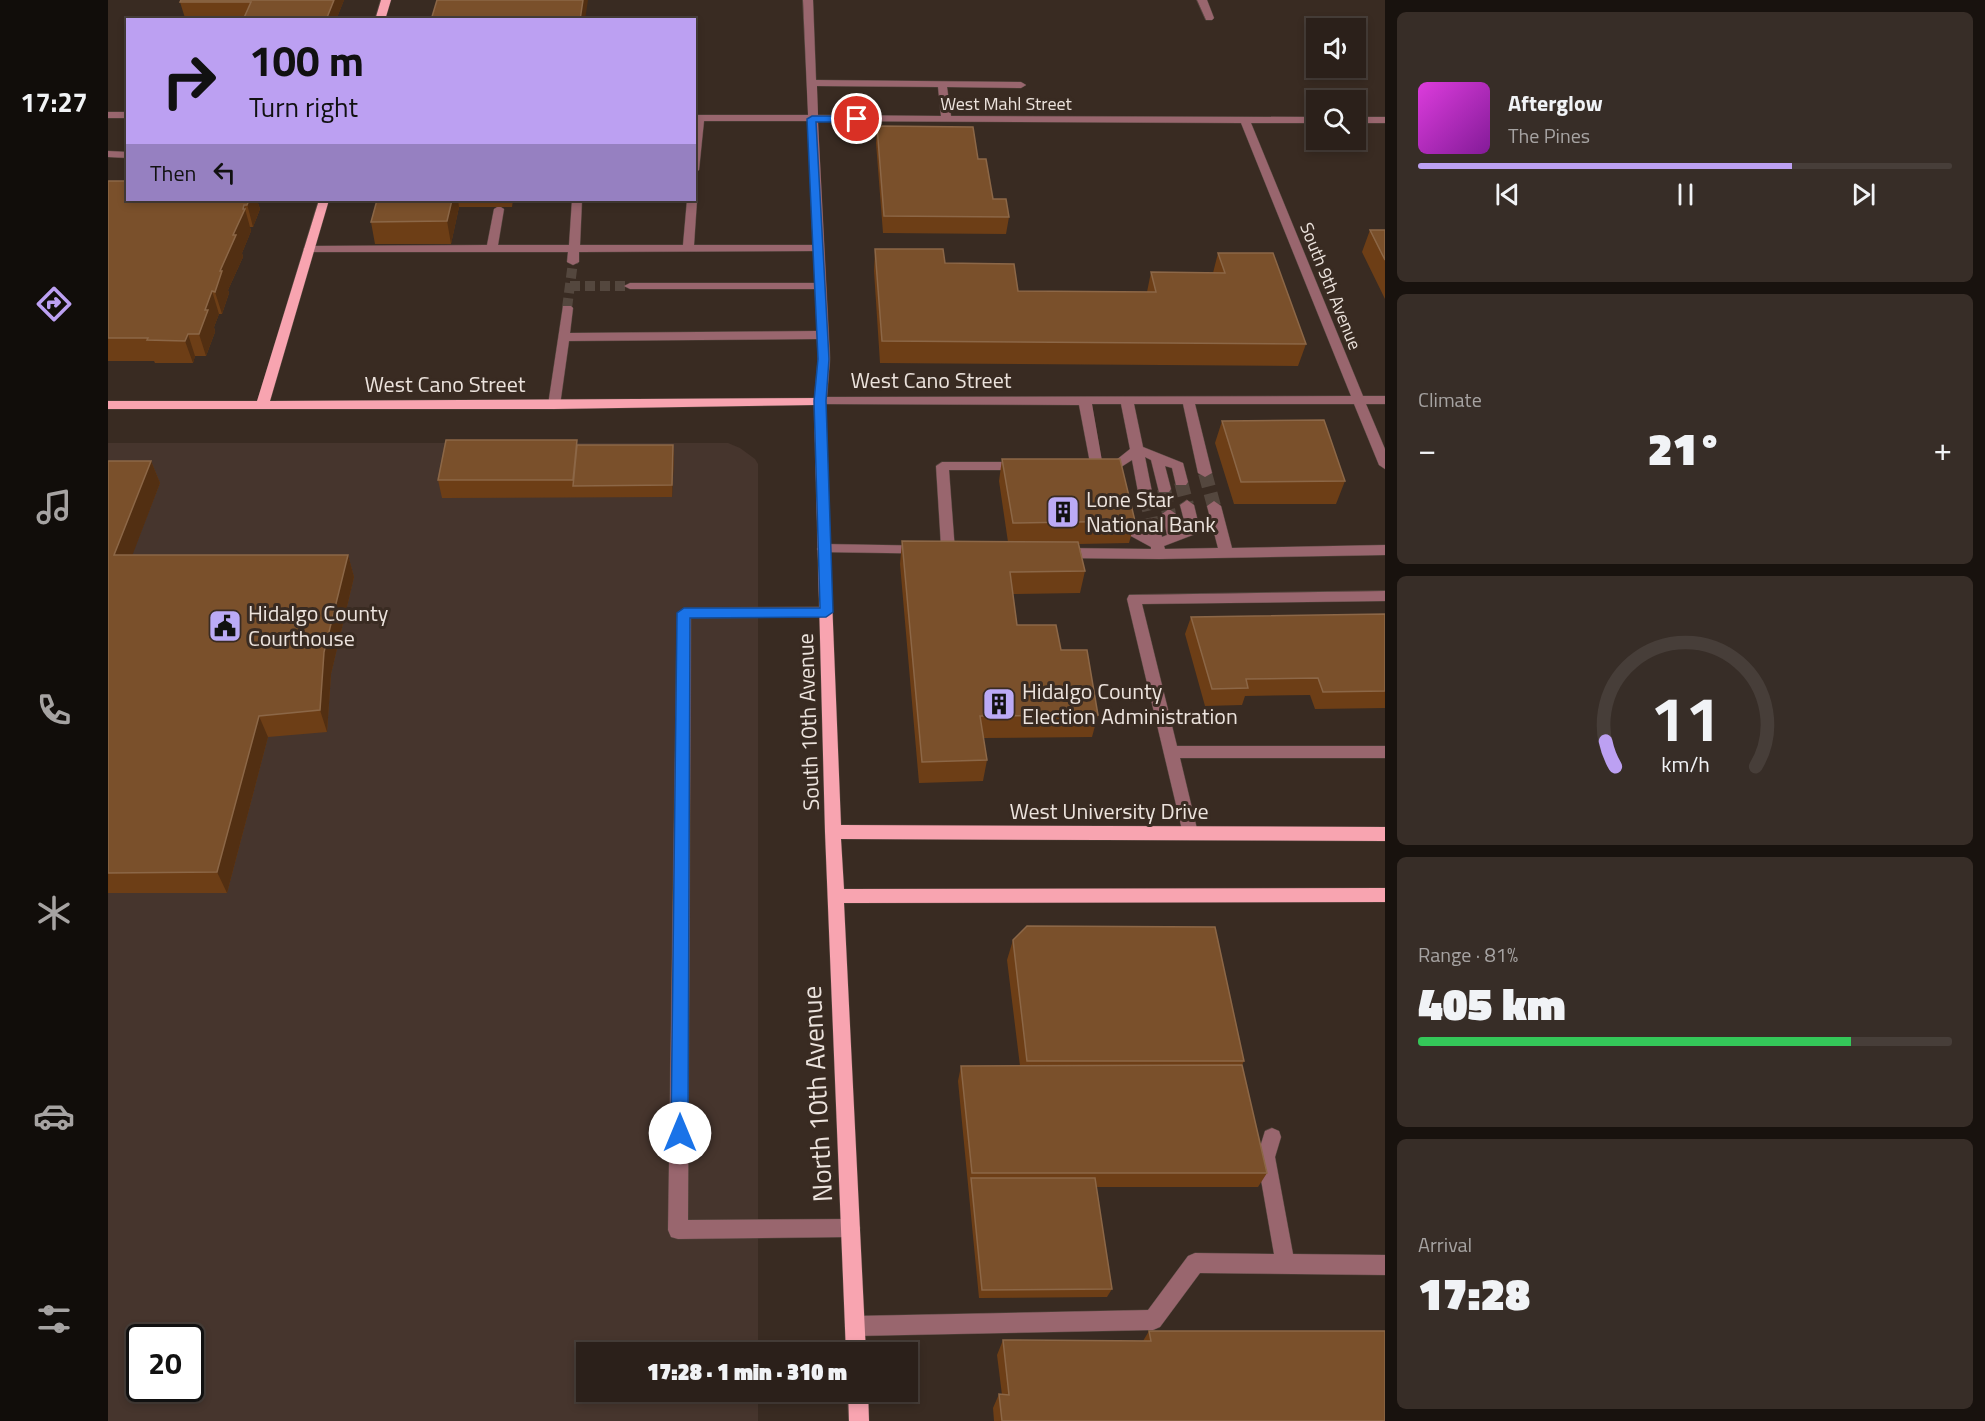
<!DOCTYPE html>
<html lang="en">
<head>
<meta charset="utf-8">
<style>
  :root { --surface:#2b201a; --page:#372d27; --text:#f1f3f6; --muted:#a6a3a2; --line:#473e39; --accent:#bca0f2 }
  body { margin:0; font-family:"Titillium Web",sans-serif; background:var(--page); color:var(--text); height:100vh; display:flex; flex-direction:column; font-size:22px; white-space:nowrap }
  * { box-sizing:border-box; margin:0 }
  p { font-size:20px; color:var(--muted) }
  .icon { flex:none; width:33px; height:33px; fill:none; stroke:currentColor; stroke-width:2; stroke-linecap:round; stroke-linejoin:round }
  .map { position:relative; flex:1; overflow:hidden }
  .drawer { display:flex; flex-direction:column; gap:12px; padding:12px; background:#18120e; width:600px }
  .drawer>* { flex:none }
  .banner { position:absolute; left:18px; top:18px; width:570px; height:183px; border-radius:0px; box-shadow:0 3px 9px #0003,0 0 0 2px var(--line); background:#bca0f2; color:#111; overflow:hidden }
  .tools { position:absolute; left:1198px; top:18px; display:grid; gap:12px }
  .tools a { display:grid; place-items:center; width:60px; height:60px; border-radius:0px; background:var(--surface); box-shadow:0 3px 9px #0003,0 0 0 2px var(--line); font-size:30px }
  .speed { position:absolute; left:18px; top:1324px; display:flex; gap:12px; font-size:30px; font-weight:700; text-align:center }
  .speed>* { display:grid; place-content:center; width:78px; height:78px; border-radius:50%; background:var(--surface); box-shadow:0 3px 9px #0003,0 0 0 2px var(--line); line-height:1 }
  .speed .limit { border:3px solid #111; border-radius:9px; background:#fff; color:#111 }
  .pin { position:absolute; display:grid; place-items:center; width:51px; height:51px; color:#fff; margin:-26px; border:3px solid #fff; border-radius:50%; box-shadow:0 2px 6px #0007 }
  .me { position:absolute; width:66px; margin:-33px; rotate:0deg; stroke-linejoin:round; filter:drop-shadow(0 0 4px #0008) }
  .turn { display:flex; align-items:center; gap:21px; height:126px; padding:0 24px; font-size:27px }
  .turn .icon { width:78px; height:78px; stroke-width:2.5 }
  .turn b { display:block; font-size:42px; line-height:51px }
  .then { display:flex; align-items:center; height:57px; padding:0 24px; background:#0003; gap:12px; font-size:22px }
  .big { font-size:45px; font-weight:800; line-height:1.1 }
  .drawer .tile { flex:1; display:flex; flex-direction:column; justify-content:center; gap:9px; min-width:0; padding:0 21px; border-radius:9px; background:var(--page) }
  .drawer .dial { align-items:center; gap:0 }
  .dial svg { height:156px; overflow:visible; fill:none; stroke:var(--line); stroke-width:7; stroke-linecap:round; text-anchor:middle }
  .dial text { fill:var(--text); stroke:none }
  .song { display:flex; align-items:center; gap:18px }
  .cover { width:72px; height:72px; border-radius:9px; background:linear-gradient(135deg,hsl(300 70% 55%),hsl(290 70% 35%)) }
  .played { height:6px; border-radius:3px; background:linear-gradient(90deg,var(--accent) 70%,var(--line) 70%) }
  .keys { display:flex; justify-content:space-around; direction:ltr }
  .heat { display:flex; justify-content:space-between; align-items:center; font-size:33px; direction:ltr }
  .charge { height:9px; border-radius:4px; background:linear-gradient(90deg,#34c759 81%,var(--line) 0) }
  .trip { position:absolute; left:468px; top:1342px; width:342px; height:60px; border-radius:0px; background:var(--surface); box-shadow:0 3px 9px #0003,0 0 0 2px var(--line); font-weight:800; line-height:60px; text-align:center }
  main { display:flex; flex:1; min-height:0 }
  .dock { display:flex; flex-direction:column; width:108px; justify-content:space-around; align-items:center; background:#110d0a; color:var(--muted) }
  .dock .icon { width:42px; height:42px }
  .dock .selected { color:var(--accent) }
  .dock b { font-size:27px; color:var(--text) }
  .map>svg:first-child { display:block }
  .commercial { fill:#46352d; fill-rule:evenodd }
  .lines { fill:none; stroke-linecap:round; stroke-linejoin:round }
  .minor-tunnel-far1 { stroke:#54473e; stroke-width:10; stroke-dasharray:10 5; stroke-linecap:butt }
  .minor-tunnel { stroke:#54473e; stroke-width:14; stroke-dasharray:14 7; stroke-linecap:butt }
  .minor-casing { stroke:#564840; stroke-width:1 }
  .major-casing { stroke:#564840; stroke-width:1 }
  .minor { fill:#99666e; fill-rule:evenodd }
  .major { fill:#f8a4b0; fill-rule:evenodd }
  .wall { fill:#6d3e16 }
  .shaded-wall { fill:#522f12 }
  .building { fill:#7a502b; stroke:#8c6747; stroke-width:1.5 }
  .route { fill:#1a73e8; stroke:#114b97; stroke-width:1.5 }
  .labels { text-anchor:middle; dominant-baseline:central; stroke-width:6; stroke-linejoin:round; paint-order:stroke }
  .far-street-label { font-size:18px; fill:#ece3dd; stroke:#392b22 }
  .street-label { font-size:22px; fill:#ece3dd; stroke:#392b22 }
  .poi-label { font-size:22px; fill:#ece3dd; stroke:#392b22; text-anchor:start }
  .near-street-label { font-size:27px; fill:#ece3dd; stroke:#392b22 }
</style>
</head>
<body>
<main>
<nav class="dock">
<b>17:27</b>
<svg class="icon selected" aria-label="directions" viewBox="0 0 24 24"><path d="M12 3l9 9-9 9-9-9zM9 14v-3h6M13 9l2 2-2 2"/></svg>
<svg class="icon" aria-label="music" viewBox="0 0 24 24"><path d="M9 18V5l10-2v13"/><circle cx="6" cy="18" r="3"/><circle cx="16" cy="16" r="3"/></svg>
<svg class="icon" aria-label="phone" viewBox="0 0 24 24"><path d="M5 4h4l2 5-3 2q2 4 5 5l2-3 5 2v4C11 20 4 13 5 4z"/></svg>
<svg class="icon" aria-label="climate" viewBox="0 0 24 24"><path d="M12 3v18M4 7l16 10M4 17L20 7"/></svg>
<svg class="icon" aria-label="car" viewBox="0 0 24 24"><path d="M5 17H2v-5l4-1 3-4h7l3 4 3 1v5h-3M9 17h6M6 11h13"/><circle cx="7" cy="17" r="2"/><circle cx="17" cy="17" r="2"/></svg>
<svg class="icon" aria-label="filters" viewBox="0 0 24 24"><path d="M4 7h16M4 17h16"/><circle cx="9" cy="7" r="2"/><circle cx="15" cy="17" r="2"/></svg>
</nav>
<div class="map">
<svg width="1277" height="1421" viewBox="0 0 1277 1421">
  <rect width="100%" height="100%" fill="#392b22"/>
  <path class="commercial" d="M0,443H620L632,448L647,459L650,464V1353H478V1392H650V1421H0ZM32,1338H82V1389H32Z"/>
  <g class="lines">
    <path class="minor-tunnel-far1" d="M462,286H522
      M459,308L465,262"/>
    <path class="minor-tunnel" d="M1097,473L1106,506
      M1073,482L1079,505
      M1056,489L1061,514
      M1038,497L1044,523"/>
    <g class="minor-casing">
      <path id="minor" d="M695,0H705L708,80L913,82L918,85L913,88L839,87L843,116L1209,117V123H1143L1255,396H1277V404H1258L1277,449V469L1271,465L1246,404H1087L1104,473L1097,477L1090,473L1075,404H1026L1035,447L1075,463L1080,482L1078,485H1068L1064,468L1057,466L1063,489L1061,492H1051L1043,460L1037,457L1045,497L1038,501L1031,497L1024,460L1010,469L983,468L971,405L708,404L706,401L710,359L709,339L461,341L452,405L446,409L440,405L455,306H463L465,308L462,333L709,331L707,289H522L516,286L522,283H707L706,251L471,252V262L465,265L459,262L460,252H201L195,249L201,246L379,245L386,209L391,206L396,209L390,245H461L464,200H474L472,245H575L579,200H586V197L589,200L586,245H705L700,121H596L591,170L586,173V115H700ZM709,86L830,87L833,116L710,115ZM710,121L1133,123L1243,396L719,397L722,359ZM984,404H1013L1022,449L1007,461H994Z
        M1089,0H1099L1106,18L1104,20H1098Z
        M0,112H20V118H0Z
        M1248,117H1277V123H1248Z
        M0,151L20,152V158L0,157Z
        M834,462H913L919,466L913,470H841L847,551L845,554L711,552L709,549L711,546L716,544L833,546L828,466Z
        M1079,500L1086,505L1092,530L1090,533L1056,546L1057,549L1110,548L1099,506L1106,501L1113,506L1124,548L1277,545V555L1051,559L953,558L946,553L953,548L1043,549V547L1021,535L1019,532L1021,529L1026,527L1040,533L1037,523L1044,518L1051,523L1054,537L1059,535L1054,514L1061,509L1068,514L1071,530L1078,528L1072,505Z
        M1277,591V601L1034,604L1069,746H1277V758H1072L1090,833L1088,838L1082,840L1076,838L1019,599L1021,595Z
        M718,607L725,612L718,617L583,618L580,1220L742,1219L749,1221L752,1228L749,1235L742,1237L570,1239L563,1237L560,1230L569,613L576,608Z
        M1164,1128L1171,1131L1173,1137L1167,1157L1185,1254L1277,1255V1275L1092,1273L1052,1327L1045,1330L747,1336L740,1333L737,1326L740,1319L747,1316L1040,1310L1080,1256L1087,1253L1166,1254L1149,1157L1157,1131Z"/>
    </g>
    <g class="major-casing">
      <path id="major" d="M273,0H283L277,20H267Z
        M211,200H221L162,401L716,398L733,825L1277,827V841L733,839L736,889L1277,888V902L736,903L758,1353H738L717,832L706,405L446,409H0V401H149Z
        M740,1392H760L761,1421H741Z"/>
    </g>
    <use href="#minor" class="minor"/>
    <use href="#major" class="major"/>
  </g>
  <path class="wall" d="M73,0H236L228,20H135V18H77L72,2Z
    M769,126L870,159L885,199L901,217L898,234L775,233L768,143Z
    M0,181L20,200H149L152,209L145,227H142L143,231L134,253L135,257L120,290L121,293L114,314H111L106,327L107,332L98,356H87L85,363H47L46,361H0Z
    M269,200H405L404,207H351L343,244H267L263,222Z
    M1262,230H1277V299L1254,252Z
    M767,249L837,263L910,291L1039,292L1043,272L1105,273L1110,253L1198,344L1190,366L772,363L766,271Z
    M1114,421L1237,481L1228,504H1126L1107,443Z
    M469,445H565L566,457L564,497L334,498L330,480Z
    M894,459L1027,521L1021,543L971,544L977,571L972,593L905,594L909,625L953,650L990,715L984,737L875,738L879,760L875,781L811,783L792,564L794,541L900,542L891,481Z
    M0,461H43L52,483L24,555H240L246,577L223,674L219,732L160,737L119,893H0Z
    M1277,614V708L1207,709L1202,695L1137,696L1134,705L1097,706L1077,634L1083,617Z
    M905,940L1136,1061L1134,1065L1159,1173L1150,1187H988L1004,1289L999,1297L871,1298L850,1081L853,1066H912L899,960Z
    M1041,1331L1277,1421H886L885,1408L891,1394L894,1395L889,1355L895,1340L1035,1341Z"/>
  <path class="shaded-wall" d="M226,0H236L228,20H218Z
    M475,0H480L477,20H472Z
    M138,200H149L152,209L145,227Z
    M344,200H350L351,207L343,244L339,221Z
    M136,205L143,231L134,253L135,257L120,290L121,293L114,314L107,292L112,271Z
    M104,291L111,314L106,327L107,332L98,356L91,334L97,310Z
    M80,334L87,356L85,363L77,341Z
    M565,445L566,457L564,497V485Z
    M43,461L52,483L16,577L6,555Z
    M240,555L246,577L223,674L219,732L212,710L216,652Z
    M151,716L160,737L119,893L109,872Z"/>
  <path class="building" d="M73,0H226L218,20H135L143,2H72Z
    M329,0H475L472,20H323Z
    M769,126L865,127L870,159H878L885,199H898L901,217L776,216Z
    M0,181H20V200H141L139,205H136L135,209H137L125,235H128L112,271H114L107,292L104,291L97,310H100L91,334H80L77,341L39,340L40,338H0Z
    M269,200H344L339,221L263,222Z
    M1262,230H1277V260Z
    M767,249H835L837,263L906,264L910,291L1048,292L1043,272L1117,273L1110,253H1165L1198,344L774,341Z
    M1216,420L1237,481L1133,482L1114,421Z
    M338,440H469L465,480H330Z
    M469,445H565L564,485L465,486Z
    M894,459H1012L1027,521L905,523Z
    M0,461H43L6,555H240L216,652L212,710L151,716L109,872L0,873Z
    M794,541L970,542L977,571L902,572L909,625H948L953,650H979L990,715L872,716L879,760L814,762Z
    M1277,614V691L1215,692L1210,678L1138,679L1140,688L1104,689L1083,617Z
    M919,926L1107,927L1136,1061H919L905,940Z
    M1134,1065L1159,1173H864L853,1066Z
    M863,1178H987L1004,1289L874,1290Z
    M1041,1331H1277V1421H894L891,1394L901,1395L895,1340L1043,1341Z"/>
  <path class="route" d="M704,116H749L753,119L749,122H708L721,359L718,401L725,612L718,617L582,618L580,1133L577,1138L572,1141L566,1138L563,1133L569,613L576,608H712L706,401L710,359L699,119Z"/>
  <defs>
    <g id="building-square" transform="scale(1.725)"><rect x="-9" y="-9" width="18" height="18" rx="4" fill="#bbaaf6" stroke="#392b22"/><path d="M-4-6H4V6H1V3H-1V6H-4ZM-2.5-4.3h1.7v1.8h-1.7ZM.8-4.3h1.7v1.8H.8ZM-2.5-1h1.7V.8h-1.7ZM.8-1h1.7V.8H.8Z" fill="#111"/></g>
    <g id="civic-square" transform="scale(1.725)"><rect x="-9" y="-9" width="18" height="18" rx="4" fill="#bbaaf6" stroke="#392b22"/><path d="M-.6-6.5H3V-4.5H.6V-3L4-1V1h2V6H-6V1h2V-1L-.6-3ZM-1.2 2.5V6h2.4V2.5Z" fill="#111"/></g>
  </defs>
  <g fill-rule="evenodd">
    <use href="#building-square" x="955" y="512"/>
    <use href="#civic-square" x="117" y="626"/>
    <use href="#building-square" x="891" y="704"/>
  </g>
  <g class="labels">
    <g class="far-street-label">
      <text x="898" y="103">West Mahl Street</text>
      <text transform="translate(1223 286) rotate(68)">South 9th Avenue</text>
    </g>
    <g class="street-label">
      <text x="823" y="380">West Cano Street</text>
      <text x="337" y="384">West Cano Street</text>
      <text transform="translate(700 722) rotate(-92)">South 10th Avenue</text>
      <text x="1001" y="811">West University Drive</text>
    </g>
    <g class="poi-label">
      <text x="978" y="499">Lone Star<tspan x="978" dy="25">National Bank</tspan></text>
      <text x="140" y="613">Hidalgo County<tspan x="140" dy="25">Courthouse</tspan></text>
      <text x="914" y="691">Hidalgo County<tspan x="914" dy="25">Election Administration</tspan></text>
    </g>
    <g class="near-street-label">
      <text transform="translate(708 1094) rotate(-93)">North 10th Avenue</text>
    </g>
  </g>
</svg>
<div class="tools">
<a><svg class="icon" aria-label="sound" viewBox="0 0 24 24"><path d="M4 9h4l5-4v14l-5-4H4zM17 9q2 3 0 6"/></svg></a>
<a><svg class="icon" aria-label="search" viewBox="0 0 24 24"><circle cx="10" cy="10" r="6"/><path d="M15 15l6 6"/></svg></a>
</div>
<div class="speed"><div class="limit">20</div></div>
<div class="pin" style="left:749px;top:119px;background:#d93025"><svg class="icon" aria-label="arrive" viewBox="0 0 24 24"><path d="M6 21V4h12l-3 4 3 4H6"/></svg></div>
<svg class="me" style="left:572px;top:1133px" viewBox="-20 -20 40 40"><circle r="19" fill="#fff"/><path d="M0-13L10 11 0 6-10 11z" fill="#1a73e8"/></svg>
<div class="trip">17:28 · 1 min · 310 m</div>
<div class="banner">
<div class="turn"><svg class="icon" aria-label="right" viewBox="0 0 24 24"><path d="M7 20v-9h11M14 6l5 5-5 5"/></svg><div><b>100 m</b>Turn right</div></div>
<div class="then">Then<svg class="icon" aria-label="left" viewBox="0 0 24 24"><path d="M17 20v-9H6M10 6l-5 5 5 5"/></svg></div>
</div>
</div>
<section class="drawer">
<div class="tile">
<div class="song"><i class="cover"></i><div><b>Afterglow</b><p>The Pines</p></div></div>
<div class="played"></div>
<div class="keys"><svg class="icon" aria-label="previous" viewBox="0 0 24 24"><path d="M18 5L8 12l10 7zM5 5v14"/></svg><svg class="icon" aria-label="pause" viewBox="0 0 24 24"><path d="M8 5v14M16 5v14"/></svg><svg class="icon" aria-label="next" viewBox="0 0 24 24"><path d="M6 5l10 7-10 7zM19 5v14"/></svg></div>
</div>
<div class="tile"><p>Climate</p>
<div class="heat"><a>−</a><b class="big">21°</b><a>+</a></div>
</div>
<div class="tile dial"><svg viewBox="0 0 100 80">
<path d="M14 69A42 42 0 1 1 86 69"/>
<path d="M14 69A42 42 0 0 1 9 56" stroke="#bca0f2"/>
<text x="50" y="56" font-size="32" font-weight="700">11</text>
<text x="50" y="72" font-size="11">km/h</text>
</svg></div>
<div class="tile"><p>Range · 81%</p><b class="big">405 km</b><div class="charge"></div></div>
<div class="tile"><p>Arrival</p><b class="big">17:28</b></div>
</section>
</main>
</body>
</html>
